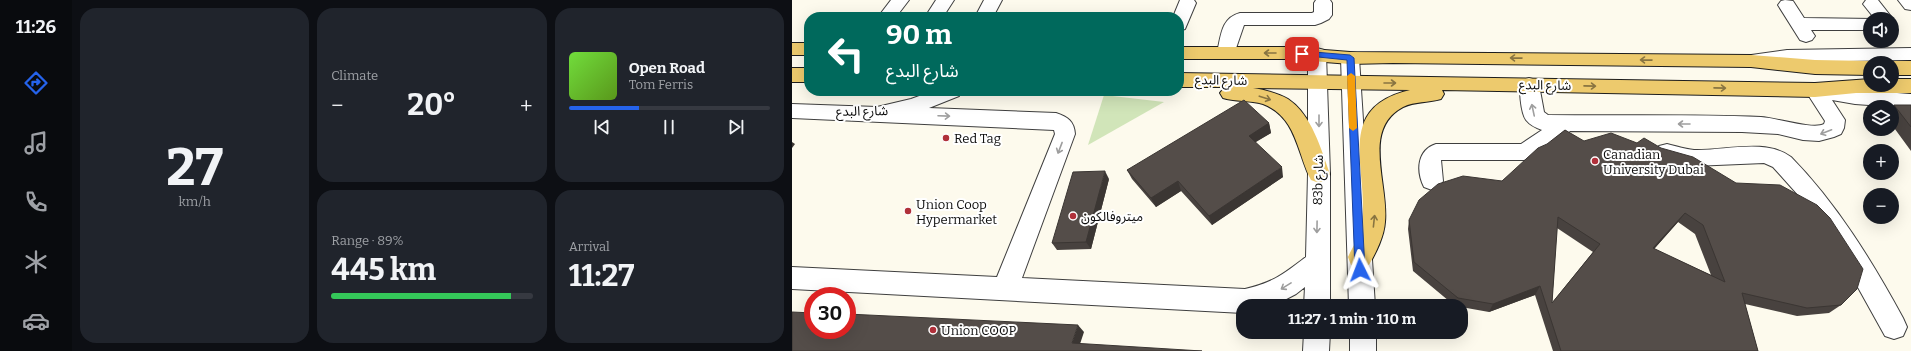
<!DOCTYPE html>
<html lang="en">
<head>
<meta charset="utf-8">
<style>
  :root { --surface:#171b24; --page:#20242c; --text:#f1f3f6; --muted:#9ea1a6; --line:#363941; --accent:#2563eb }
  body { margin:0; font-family:Bitter,"Noto Sans Arabic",serif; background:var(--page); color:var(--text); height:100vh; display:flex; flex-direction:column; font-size:15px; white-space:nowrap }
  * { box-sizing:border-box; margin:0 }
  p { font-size:13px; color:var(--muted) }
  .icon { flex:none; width:22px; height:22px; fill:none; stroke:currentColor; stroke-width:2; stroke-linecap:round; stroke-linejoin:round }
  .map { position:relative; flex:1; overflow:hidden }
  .details { display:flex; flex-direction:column; gap:8px; padding:8px; background:#0d0f14; width:720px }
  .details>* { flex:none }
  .banner { position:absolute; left:12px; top:12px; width:380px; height:84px; border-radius:16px; box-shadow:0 4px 16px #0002; background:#00695c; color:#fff; overflow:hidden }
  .controls { position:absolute; left:1071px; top:12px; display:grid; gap:8px }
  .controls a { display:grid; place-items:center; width:36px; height:36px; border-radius:50%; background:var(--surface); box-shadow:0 4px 16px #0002; font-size:20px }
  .speed { position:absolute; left:12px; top:287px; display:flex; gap:8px; font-size:20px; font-weight:700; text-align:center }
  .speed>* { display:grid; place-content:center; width:52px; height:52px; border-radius:50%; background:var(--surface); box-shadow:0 4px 16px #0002; line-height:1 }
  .speed .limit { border:6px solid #d22; background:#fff; color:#111 }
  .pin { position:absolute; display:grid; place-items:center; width:34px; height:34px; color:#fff; margin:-17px; border-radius:8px; box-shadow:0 2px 6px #0006 }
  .me { position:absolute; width:44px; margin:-22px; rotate:357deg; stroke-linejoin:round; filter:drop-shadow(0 0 3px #0008) }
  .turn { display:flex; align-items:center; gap:14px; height:84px; padding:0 16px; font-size:18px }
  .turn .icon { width:52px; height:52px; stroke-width:2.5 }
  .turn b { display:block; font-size:28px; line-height:34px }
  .big { font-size:30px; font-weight:700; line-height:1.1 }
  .details .widget { flex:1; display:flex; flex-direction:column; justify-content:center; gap:6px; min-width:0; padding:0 14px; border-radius:16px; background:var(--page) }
  .details .dial { align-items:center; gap:0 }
  .dial b { font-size:52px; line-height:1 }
  .song { display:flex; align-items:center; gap:12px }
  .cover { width:48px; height:48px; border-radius:6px; background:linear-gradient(135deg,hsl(100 70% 55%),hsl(90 70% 35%)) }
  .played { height:4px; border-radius:2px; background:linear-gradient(90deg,var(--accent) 35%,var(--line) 35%) }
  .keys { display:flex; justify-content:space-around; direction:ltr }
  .heat { display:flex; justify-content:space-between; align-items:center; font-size:22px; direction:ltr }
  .charge { height:6px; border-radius:3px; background:linear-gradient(90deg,#34c759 89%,var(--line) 0) }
  .details .tiles { flex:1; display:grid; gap:8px; grid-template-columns:repeat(3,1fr) }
  .widget:first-child { grid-row:span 2 }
  .trip { position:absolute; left:444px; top:299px; width:232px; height:40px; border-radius:16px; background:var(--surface); box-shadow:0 4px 16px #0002; font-weight:700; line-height:40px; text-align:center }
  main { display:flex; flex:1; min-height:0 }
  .dock { display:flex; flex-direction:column; width:72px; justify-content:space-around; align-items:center; background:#090b0e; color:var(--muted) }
  .dock .icon { width:28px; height:28px }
  .dock .current { color:var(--accent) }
  .dock b { font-size:18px; color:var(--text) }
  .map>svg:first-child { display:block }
  .green { fill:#d1e5b9 }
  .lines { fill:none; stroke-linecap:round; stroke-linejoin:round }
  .minor-casing { stroke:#3f3f3f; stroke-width:2 }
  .major-casing { stroke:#1d1d1d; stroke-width:2 }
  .minor { fill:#fff; fill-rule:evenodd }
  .major { fill:#edca6d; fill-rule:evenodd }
  .wall { fill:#48423f; fill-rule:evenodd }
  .shaded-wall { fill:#3b3633 }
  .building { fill:#544d49; stroke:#3b3633; fill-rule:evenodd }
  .oneway { stroke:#887441 }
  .oneway2 { stroke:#9e9e9e }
  .route { fill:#2563eb; stroke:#184099 }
  .slow { fill:#f59e0b }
  .poi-dot { fill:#b0303a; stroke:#fff; stroke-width:1.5 }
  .labels { text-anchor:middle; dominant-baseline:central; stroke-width:4; stroke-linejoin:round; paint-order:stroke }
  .street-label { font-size:13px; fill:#0c0c0c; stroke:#fff }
  .poi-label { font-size:13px; fill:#0c0c0c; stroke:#fff; text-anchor:start }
</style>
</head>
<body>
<main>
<nav class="dock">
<b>11:26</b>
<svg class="icon current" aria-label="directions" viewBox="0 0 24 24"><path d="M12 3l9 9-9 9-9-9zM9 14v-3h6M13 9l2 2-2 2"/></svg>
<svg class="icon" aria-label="music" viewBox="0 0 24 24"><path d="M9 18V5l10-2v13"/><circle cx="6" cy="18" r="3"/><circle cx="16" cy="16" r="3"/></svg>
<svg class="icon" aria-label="phone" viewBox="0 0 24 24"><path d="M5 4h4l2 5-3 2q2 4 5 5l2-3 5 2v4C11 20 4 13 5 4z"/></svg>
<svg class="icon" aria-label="climate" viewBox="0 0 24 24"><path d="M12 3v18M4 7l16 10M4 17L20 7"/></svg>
<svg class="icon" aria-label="car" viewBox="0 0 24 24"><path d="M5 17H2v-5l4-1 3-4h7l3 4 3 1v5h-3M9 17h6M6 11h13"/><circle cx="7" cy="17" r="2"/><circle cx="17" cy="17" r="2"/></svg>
</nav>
<section class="details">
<div class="tiles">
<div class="widget dial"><b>27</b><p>km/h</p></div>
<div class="widget"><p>Climate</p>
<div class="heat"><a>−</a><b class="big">20°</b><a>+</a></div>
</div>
<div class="widget">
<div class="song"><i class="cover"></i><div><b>Open Road</b><p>Tom Ferris</p></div></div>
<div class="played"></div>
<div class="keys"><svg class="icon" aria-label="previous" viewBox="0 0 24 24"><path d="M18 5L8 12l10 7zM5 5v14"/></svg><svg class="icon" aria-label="pause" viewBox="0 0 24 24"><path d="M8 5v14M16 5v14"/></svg><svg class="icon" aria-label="next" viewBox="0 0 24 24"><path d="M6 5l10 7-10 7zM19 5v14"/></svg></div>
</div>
<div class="widget"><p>Range · 89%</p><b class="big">445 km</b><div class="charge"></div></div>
<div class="widget"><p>Arrival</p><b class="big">11:27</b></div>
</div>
</section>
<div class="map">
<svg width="1119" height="351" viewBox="0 0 1119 351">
  <rect width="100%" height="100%" fill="#fdfaed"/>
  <path class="green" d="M312,95L372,102L296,145Z"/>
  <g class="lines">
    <g class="minor-casing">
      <path id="minor" d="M99,0H117L104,17H86Z
        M144,0H162L151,17H133Z
        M192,0H210L201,17H183Z
        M388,0H402L404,3L393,29L387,31V17H381Z
        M524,0H538L540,3V15L537,19L529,23L523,25H452L441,57L434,59L427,57L425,53C429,36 429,18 448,13H520L522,12V3Z
        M993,0L1001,1L1012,18L1081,19H1078V30H1019L1023,36L1020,40L1014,42L1008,40L986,5L989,1Z
        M1074,0H1086L1101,19L1100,20V19H1083L1071,4Z
        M1106,0H1119V10L1113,9Z
        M525,48L532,50L534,54L538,174V306H512L513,287L504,294L481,306H451V313L0,289V267L205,277L263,134L262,130L0,118V104L85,107L119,99L141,91H170L167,96L137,108L264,113C276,117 282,121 283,134L230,278L453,289C482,282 490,275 514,257L516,174V54L518,50Z
        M1119,48V60L995,62L959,67L952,66L950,61L952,56L995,50Z
        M558,52L565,53L567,58L583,306H557L549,58L551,53Z
        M737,78L744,80L747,85L752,112L756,115C827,116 898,114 969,117C985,118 1021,130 1032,124L1033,121L1013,90L1016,85L1023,83L1063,90L1119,94V108L1063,104L1040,100L1053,120L1052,128L1049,134L1042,137L1027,141L1011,140L986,134L950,132L778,131L750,153L732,160H649L651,181L648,187L640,190L632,187C624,171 625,150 644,144H729L750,130C744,128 738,125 734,120C729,113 726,87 730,80Z
        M875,144C884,146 893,149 902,150C932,151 974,138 999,157C1045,204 1080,261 1111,318L1115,327L1111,336L1102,339L1093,336L1043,246L1007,196L981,167L972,163L901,166L867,158L864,152L867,146Z
        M512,332H538L537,351H511Z
        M558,332H584V351H558Z"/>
    </g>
    <g class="major-casing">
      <path id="major" d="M0,43H17V55H0Z
        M387,47H495L558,52L959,55L1023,60L1078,61L1084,63H1078V75L1023,74L959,67L601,63L558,64L495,59H387Z
        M1100,61H1119V75H1100V63H1094Z
        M0,68H17V82H0Z
        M387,73L1023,83L1078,79V85H1100V79H1119V93H1064L1023,97L650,90L652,94L649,99C636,103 623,101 611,107C569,129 597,185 593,222C592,237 584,252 577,265L568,268L559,265L556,257C561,246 568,236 570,223C577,169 541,108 618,90L461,88C473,90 486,93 496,99C520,115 529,149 538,174L535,180L527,183L519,180C505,153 505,117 471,104C458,100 444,102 431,98L428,93L433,87H387Z"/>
    </g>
    <use href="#minor" class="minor"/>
    <use href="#major" class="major"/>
  </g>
  <path class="wall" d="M1102,105H1119V151L1100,125V108Z
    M477,123L479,133L463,142L491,177L420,225L389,191L364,207L340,179L335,170Z
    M773,130L1049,305L1037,313L1005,316L953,304L966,351H761L743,295L697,312L669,307V306H663L621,271L616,229L617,220L710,181ZM886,222L903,234L919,275L862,249ZM765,228L801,252L760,303Z
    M317,179L299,249L265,250L260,243Z"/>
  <path class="shaded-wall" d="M477,123L479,133L459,145L457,136Z
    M0,142L3,144L0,148Z
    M490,167L491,177L420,225L417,216Z
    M313,171L317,179L299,249L294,242Z
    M386,181L389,191L364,207L359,198Z
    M893,213L886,222L855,257L861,248Z
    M748,286L743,295L697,312L701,304Z
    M286,325L292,332L286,350L280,343Z"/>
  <path class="building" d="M452,100L477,123L457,136L490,167L417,216L386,181L359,198L335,170Z
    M1102,105H1119V127Z
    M773,130L792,141L819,133L845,143L852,138L869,148L901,157L944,183L988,185L1025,205L1038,218L1071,269L1065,289L1049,305L1015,308L950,293L966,351H769L748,286L701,304L666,298L622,262L617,220L627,200L646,184L671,176L710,181L746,148L755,144ZM893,213L911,225L933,282L861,248ZM766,217L808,244L760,303Z
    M313,171L294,242L260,243L281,172Z
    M0,312L21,313V330H55V314L286,325L280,343L410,351H0Z"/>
  <defs><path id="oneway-shaft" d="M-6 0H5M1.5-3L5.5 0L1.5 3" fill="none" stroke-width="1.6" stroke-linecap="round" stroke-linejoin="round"/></defs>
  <g class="oneway">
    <use href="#oneway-shaft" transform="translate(478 53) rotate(180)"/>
    <use href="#oneway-shaft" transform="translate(724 58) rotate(-179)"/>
    <use href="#oneway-shaft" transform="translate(854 60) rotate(-179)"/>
    <use href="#oneway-shaft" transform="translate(598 83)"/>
    <use href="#oneway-shaft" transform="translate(798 86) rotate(1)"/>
    <use href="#oneway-shaft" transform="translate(928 88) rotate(1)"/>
    <use href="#oneway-shaft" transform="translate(473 98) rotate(18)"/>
    <use href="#oneway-shaft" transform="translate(582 221) rotate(-84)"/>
  </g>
  <g class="oneway2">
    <use href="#oneway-shaft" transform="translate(741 110) rotate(-102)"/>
    <use href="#oneway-shaft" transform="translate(152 116) rotate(2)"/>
    <use href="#oneway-shaft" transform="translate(527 121) rotate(90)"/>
    <use href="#oneway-shaft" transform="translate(892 124) rotate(-180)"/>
    <use href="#oneway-shaft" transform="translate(1034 132) rotate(159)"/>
    <use href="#oneway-shaft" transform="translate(268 148) rotate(111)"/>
    <use href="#oneway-shaft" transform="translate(525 227) rotate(91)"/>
    <use href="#oneway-shaft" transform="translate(494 286) rotate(148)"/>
  </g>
  <path class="route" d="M510,51L558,55L562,58L573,270L572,273L568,274L565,273L563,270L555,60L507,55L506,54Z"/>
  <path class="slow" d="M559,73L563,76L565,128L561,131L557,128L555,76Z"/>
  <g class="poi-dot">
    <circle cx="154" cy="138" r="4"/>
    <circle cx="803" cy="161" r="4"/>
    <circle cx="116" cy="211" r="4"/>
    <circle cx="281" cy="216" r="4"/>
    <circle cx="141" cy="330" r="4"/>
  </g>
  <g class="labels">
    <g class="street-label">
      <text transform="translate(429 80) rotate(1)">شارع البدع</text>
      <text transform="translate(753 85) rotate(1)">شارع البدع</text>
      <text transform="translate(70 111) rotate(-1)">شارع البدع</text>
      <text transform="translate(526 180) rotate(-89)">83b شارع</text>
    </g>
    <g class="poi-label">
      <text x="162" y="138">Red Tag</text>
      <text x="811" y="154">Canadian<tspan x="811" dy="15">University Dubai</tspan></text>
      <text x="124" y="204">Union Coop<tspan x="124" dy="15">Hypermarket</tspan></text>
      <text x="289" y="216">ميتروفالكون</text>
      <text x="149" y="330">Union COOP</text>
    </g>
  </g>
</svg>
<div class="controls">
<a><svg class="icon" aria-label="sound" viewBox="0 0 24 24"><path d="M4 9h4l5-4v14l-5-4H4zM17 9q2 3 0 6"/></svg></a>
<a><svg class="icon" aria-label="search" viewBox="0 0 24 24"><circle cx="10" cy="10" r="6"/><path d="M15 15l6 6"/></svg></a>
<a><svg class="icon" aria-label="layers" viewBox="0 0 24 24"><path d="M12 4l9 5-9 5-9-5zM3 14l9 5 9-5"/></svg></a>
<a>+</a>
<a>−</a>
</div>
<div class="speed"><div class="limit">30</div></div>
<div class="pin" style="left:510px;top:54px;background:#d93025"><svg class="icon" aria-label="arrive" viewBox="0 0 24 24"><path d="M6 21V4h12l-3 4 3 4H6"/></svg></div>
<svg class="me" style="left:568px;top:270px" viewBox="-20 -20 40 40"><path d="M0-17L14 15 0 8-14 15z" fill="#2563eb" stroke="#fff" stroke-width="4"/></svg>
<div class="trip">11:27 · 1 min · 110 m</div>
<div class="banner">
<div class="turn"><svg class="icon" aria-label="left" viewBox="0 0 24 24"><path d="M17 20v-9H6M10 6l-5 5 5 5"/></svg><div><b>90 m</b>شارع البدع</div></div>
</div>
</div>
</main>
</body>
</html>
